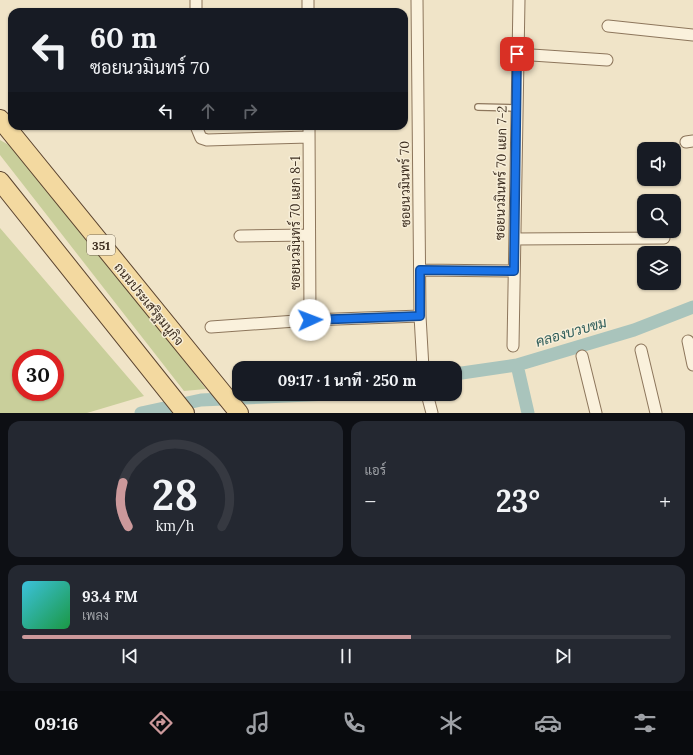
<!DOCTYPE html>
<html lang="th">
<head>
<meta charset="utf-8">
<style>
  :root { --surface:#171b24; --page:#242831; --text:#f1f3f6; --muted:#9ea1a6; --line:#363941; --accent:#cc999b }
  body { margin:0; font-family:Lora,Sarabun,serif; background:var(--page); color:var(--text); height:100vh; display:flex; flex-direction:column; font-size:15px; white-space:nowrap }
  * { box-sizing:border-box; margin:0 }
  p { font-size:13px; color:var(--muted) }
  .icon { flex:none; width:22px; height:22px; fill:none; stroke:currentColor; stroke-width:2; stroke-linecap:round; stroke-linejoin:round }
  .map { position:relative; height:413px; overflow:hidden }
  .side { display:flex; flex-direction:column; gap:8px; padding:8px; background:#0d0f14; flex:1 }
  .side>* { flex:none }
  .top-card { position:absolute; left:8px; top:8px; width:400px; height:122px; border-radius:12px; box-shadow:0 1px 3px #0004; background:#171b24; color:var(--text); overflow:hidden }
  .controls { position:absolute; left:637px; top:142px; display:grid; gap:8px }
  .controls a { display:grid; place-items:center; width:44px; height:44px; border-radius:8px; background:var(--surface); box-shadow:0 1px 3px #0004; font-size:20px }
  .speed { position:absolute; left:12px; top:349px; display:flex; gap:8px; font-size:20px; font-weight:700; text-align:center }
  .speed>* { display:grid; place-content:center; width:52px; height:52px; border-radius:50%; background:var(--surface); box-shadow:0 1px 3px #0004; line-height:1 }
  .speed .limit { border:6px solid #d22; background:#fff; color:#111 }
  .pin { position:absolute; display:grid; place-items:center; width:34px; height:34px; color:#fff; margin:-17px; border-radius:8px; box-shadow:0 2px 6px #0006 }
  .me { position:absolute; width:44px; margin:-22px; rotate:88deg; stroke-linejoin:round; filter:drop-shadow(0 0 3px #0008) }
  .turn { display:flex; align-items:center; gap:14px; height:84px; padding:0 16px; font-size:18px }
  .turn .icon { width:52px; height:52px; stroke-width:2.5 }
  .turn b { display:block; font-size:28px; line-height:34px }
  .lanes { display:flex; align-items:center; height:38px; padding:0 16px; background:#0003; justify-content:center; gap:20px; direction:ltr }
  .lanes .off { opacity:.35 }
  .big { font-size:30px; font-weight:700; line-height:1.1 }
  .side .widget { flex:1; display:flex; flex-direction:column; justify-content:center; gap:6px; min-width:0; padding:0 14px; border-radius:12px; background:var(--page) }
  .side .dial { align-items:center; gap:0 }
  .dial svg { height:104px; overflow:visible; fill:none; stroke:var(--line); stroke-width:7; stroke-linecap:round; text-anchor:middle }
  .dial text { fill:var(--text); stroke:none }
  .song { display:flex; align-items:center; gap:12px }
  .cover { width:48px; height:48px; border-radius:6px; background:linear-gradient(135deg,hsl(190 70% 55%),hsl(140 70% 35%)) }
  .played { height:4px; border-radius:2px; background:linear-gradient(90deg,var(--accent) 60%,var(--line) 60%) }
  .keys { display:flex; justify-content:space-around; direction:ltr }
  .heat { display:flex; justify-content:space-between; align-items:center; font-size:22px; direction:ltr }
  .side .tiles { flex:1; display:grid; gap:8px; grid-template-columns:1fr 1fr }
  .widget:last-child { grid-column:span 2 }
  .trip { position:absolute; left:232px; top:361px; width:230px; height:40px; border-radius:12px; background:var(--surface); box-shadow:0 1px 3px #0004; font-weight:700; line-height:40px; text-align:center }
  .tabs { display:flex; height:64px; justify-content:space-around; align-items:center; background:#090b0e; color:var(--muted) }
  .tabs .icon { width:28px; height:28px }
  .tabs .selected { color:var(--accent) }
  .tabs b { font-size:18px; color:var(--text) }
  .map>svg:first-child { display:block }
  .green { fill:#c9cf9b; fill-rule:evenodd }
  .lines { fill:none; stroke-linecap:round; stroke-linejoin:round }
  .canal { stroke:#a9c4bc; stroke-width:13 }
  .service-casing { stroke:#8d765c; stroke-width:8 }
  .minor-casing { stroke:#8d765c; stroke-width:13 }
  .primary-casing { stroke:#5b4430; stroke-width:20 }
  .service { stroke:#faf1dc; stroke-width:5.5 }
  .minor { stroke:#faf1dc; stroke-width:11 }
  .primary { stroke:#f3d9a0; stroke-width:18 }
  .route-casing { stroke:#114b97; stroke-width:10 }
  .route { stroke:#1a73e8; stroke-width:7 }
  .labels { text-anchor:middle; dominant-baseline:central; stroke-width:3; stroke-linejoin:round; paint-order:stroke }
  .shield { fill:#f7eed8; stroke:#756857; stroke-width:1 }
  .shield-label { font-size:12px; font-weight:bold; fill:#3d2e20 }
  .street-label { font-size:13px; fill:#3d2e20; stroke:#f7eed8 }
  .water-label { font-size:14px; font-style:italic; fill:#2f5d5a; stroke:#f7eed8 }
</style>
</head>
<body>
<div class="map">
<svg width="693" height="413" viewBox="0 0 693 413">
  <rect width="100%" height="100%" fill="#f0e4c8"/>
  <path class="green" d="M0,140L9,145L158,327L206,389L184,391L0,155Z
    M0,228L144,396L87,413H0ZM21,358H55V392H21Z"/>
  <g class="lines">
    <path class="canal" d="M517,365L528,413
      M455,374L517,365L634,330L693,307
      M141,413L201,400L329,394"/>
    <g class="service-casing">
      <path id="service" d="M478,107L516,108"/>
    </g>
    <g class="minor-casing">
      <path id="minor" d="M308,0V12
        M417,0L420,316L423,368
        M196,12V0
        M608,26L693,35
        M517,54L607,60
        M196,126L201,138L207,140L309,137
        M309,126L310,320
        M686,142L693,141
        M240,236L309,235
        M515,239L664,238
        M420,270L514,271
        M211,327L310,320L420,316
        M688,341L693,365
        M513,346L519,0
        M641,350L656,413
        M582,356L596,413
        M427,394L432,413"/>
    </g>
    <g class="primary-casing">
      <path id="primary" d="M0,119L239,413
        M0,181L185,413"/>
    </g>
    <use href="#service" class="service"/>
    <use href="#minor" class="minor"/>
    <use href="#primary" class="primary"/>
  </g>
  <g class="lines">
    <g class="route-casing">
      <path id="route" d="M310,320L420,316V270L514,271L517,54"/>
    </g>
    <use href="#route" class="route"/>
  </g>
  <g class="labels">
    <rect class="shield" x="87" y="235" width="28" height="20" rx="3"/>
    <g class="shield-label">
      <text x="101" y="245">351</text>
    </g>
    <g class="street-label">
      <text transform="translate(501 173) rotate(-89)">ซอยนวมินทร์ 70 แยก 7-2</text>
      <text transform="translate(405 184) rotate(-91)">ซอยนวมินทร์ 70</text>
      <text transform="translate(295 223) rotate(-90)">ซอยนวมินทร์ 70 แยก 8-1</text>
      <text transform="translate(149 304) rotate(51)">ถนนประเสริฐมนูกิจ</text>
    </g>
    <g class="water-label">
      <text transform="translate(571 332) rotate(-16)">คลองบวบขม</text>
    </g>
  </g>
</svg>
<div class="controls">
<a><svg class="icon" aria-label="sound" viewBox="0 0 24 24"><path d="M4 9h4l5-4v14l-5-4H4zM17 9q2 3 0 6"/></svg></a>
<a><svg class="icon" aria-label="search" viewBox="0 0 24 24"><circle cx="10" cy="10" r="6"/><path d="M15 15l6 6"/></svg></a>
<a><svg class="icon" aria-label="layers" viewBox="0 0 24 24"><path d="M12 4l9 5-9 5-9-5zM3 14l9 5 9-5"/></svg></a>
</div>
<div class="speed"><div class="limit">30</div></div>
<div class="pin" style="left:517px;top:54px;background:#d93025"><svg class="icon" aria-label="arrive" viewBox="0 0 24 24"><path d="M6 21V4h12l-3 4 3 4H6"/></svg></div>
<svg class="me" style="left:310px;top:320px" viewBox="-20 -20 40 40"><circle r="19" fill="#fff"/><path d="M0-13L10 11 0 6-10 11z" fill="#1a73e8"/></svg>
<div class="trip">09:17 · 1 นาที · 250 m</div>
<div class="top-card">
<div class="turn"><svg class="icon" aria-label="left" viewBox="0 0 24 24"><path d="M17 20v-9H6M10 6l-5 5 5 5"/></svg><div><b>60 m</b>ซอยนวมินทร์ 70</div></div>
<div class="lanes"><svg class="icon" aria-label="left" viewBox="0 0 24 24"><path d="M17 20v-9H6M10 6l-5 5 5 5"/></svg><svg class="icon off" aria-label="ahead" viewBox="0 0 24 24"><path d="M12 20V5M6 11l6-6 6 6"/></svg><svg class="icon off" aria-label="right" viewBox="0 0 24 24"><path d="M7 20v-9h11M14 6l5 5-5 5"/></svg></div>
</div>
</div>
<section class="side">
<div class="tiles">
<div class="widget dial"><svg viewBox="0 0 100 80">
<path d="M14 69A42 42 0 1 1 86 69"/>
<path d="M14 69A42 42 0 0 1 10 35" stroke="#cc999b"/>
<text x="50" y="56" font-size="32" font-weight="700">28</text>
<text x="50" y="72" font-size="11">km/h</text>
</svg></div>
<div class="widget"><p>แอร์</p>
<div class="heat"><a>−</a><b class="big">23°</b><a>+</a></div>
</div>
<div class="widget">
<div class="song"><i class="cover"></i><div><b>93.4 FM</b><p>เพลง</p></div></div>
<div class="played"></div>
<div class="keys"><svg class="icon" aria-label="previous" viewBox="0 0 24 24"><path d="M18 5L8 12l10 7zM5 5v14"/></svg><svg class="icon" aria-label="pause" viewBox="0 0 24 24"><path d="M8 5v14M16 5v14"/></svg><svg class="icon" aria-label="next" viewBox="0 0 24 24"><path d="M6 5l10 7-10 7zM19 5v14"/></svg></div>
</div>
</div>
</section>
<nav class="tabs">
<b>09:16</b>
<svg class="icon selected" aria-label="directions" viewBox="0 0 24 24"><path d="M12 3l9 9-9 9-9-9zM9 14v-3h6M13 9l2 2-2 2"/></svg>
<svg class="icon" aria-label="music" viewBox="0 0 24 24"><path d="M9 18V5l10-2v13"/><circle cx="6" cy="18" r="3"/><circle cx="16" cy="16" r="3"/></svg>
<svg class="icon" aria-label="phone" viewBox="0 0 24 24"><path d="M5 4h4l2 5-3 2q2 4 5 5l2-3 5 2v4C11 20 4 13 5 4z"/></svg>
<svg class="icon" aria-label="climate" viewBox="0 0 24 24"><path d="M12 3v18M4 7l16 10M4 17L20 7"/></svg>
<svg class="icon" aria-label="car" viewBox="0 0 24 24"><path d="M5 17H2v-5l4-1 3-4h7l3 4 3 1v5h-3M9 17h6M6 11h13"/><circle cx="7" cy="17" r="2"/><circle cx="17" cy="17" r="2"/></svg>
<svg class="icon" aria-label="filters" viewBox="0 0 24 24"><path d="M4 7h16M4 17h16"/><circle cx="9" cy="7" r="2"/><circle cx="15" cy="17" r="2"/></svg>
</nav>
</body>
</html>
